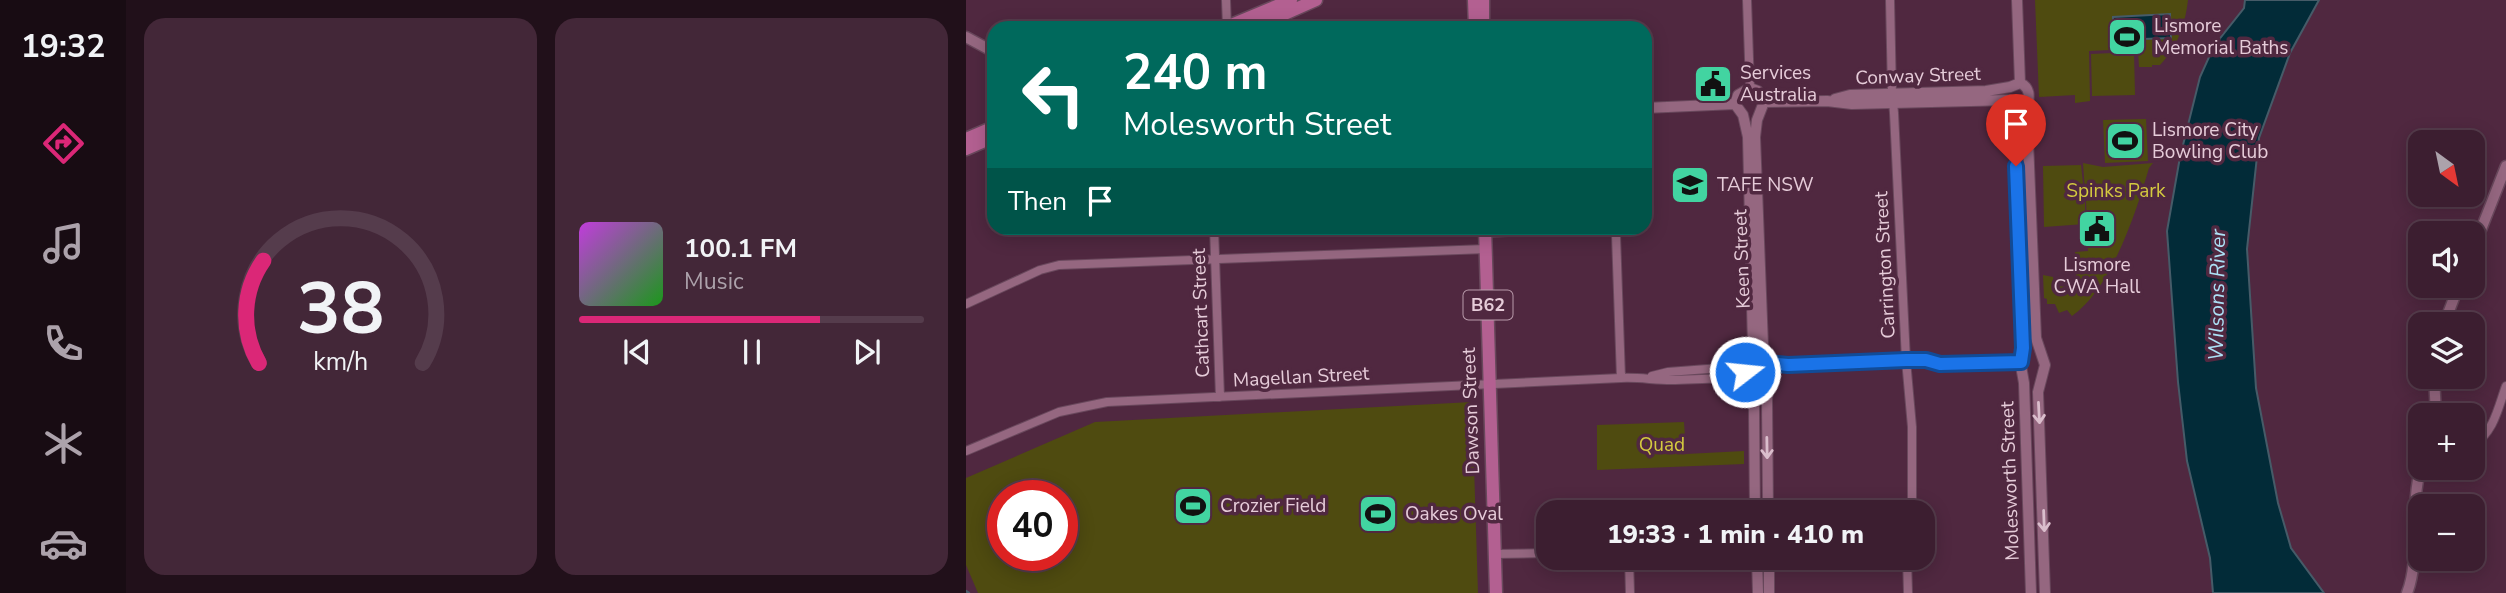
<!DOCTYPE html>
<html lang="en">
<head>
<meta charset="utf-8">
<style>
  :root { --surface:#3c1e30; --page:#432738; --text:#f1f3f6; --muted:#aca2ab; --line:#553c4c; --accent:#db2777 }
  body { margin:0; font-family:"Nunito Sans",sans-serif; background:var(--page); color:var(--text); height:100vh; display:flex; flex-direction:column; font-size:26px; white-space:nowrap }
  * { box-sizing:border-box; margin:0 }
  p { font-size:23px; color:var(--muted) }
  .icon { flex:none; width:38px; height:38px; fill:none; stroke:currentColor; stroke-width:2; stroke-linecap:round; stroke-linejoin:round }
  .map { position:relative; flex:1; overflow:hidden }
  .sheet { display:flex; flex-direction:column; gap:18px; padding:18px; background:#21101a; width:840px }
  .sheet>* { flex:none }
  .hud { position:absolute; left:21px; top:21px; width:665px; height:214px; border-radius:21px; box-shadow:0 4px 18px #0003,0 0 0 2px var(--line); background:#00695c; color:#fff; overflow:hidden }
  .needle { width:46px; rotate:147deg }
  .tools { position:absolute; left:1442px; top:130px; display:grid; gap:14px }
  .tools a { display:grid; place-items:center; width:77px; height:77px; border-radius:14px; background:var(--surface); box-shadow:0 4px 18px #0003,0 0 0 2px var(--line); font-size:35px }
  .speed { position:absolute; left:21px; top:480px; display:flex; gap:14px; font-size:35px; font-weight:700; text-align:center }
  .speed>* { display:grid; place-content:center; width:91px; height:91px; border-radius:50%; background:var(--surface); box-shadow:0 4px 18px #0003,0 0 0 2px var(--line); line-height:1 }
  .speed .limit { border:10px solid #d22; background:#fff; color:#111 }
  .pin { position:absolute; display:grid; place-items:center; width:60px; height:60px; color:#fff; margin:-72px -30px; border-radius:50% 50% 50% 0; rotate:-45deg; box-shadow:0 0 7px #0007 }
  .pin .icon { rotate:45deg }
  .me { position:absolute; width:77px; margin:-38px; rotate:74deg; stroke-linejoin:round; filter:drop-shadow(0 0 5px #0008) }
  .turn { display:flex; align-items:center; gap:24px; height:147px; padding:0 21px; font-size:32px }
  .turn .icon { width:91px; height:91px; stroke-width:2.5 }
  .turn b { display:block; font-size:49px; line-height:60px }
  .then { display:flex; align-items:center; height:66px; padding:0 21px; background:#0003; gap:14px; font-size:26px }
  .sheet .widget { flex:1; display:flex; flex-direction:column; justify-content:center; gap:10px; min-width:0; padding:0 24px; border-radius:21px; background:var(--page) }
  .sheet .dial { align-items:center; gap:0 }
  .dial svg { height:182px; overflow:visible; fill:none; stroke:var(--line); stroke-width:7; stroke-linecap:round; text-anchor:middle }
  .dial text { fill:var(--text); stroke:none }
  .song { display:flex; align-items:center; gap:21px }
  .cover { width:84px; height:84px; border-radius:10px; background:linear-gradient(135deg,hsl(290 70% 55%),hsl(120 70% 35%)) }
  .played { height:7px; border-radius:4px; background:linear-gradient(90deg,var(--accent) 70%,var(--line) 70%) }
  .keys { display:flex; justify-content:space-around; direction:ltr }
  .sheet .tiles { flex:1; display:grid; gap:18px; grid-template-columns:repeat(2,1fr) }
  .trip { position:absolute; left:570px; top:500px; width:399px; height:70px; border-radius:21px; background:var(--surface); box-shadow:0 4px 18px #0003,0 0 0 2px var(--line); font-weight:800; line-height:70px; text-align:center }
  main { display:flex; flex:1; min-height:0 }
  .menu { display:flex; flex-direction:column; width:126px; justify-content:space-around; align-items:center; background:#180c13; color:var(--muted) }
  .menu .icon { width:49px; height:49px }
  .menu .on { color:var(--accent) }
  .menu b { font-size:32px; color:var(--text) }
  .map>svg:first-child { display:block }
  .green { fill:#4f4b10; fill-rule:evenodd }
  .water { fill:#022b38; stroke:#465b68; stroke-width:2 }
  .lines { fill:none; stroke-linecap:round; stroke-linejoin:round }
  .stream { stroke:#465b68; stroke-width:2.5 }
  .minor-casing { stroke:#69485c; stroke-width:10 }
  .tertiary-casing { stroke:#69485c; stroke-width:12 }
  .secondary-casing { stroke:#69485c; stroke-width:13 }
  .primary-casing { stroke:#69485c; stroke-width:15 }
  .minor { stroke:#956780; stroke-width:8 }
  .tertiary { stroke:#956780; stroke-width:10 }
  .secondary { stroke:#956780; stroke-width:10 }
  .primary { stroke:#b36091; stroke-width:12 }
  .oneway { stroke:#dabdcc }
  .route-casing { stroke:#114b97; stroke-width:18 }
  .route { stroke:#1a73e8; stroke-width:12 }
  .labels { text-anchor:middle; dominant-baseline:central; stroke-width:7; stroke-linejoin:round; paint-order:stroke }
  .shield { fill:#502840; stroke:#b99bab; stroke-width:2 }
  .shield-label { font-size:18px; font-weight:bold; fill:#e6ccd9 }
  .poi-label { font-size:19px; fill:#e6ccd9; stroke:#502840; text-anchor:start }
  .street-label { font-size:19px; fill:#e6ccd9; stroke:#502840 }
  .park-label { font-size:19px; fill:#d4ca3f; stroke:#502840 }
  .water-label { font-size:21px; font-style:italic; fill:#ace1f6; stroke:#502840 }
</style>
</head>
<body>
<main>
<nav class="menu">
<b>19:32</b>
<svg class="icon on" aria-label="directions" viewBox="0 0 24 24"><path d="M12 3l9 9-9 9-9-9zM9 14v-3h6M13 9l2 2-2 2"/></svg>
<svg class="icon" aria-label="music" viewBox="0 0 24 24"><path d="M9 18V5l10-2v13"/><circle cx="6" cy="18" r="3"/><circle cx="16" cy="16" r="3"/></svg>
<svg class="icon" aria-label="phone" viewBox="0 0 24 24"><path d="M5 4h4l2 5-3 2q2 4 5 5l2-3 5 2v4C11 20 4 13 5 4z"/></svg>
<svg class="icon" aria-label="climate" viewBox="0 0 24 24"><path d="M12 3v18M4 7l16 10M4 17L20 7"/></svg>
<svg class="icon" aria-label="car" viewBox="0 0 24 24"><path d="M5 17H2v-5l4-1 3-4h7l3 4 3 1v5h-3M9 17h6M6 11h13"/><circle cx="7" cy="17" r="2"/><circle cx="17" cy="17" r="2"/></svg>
</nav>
<section class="sheet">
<div class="tiles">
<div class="widget dial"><svg viewBox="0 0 100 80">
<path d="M14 69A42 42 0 1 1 86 69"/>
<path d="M14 69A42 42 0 0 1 16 24" stroke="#db2777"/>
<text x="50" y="56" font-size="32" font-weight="700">38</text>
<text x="50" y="72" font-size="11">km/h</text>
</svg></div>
<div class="widget">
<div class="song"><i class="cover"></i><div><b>100.1 FM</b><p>Music</p></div></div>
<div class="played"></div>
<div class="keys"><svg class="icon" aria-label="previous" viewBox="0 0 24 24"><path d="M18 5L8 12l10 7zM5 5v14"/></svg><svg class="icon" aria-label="pause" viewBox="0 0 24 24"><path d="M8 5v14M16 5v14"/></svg><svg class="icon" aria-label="next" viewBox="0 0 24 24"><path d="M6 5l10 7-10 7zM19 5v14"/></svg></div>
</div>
</div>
</section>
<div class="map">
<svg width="1540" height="593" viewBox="0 0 1540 593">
  <rect width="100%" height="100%" fill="#502840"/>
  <path class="green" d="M1069,0H1222C1219,25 1212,46 1194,65H1186V67H1173L1172,51L1166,49L1123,51L1124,101L1109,103V95L1073,97Z
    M1168,52L1169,95L1126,96L1125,54Z
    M1180,119L1182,161L1139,163L1137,120Z
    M1117,163L1137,167L1187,163L1183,168C1170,213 1145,289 1106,316L1101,310L1093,313L1089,304H1081V299L1078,298L1077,275L1087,277L1088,286L1106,287L1110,279L1109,252L1122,251L1120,201L1126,200V192H1119Z
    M1115,165L1118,192L1114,193L1115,202H1119V224L1078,227L1077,166Z
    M506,402L512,593H12L0,565V478L129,422ZM37,495H96V555H37Z
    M718,422L720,454L778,451V464L631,470V425Z"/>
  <path class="water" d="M1279,0H1353L1324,53L1293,138L1281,249L1290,388L1312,503L1325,548L1358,593H1247L1244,558L1221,461L1212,382L1201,231L1214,157L1234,77L1248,46L1278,8Z
    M1204,14L1205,38L1148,40L1147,17Z"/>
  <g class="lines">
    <path class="stream" d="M0,591L3,593"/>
    <g class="minor-casing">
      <path id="minor" d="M260,0L261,27
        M781,0L784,88
        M924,0L926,94
        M924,98L927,102L928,113L940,360L946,427V508L944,513
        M248,228L254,397
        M645,228L650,235L655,378
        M519,233L633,228
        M0,304L74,270L93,265L520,249
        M802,363L822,365L940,360H960L974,364L1055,362
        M686,376L702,372L781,366
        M1507,445C1528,432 1532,408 1540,386
        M0,451L93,412L141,402L655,378C672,377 688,380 705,380C731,380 756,376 782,381
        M710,509V513
        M528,554L583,553
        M663,558L664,593
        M941,558L942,593"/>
    </g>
    <g class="tertiary-casing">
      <path id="tertiary" d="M1051,0L1054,83
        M1054,83C1068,89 1061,103 1061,116L1070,338L1079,365L1072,392L1079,593
        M869,99L884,95L1020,91L1044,87L1054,83
        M798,102L861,101L886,104L1044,100
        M1046,102L1048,114L1057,347L1055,366L1058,383L1065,593
        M679,108L769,104
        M786,362L787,347L782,137L777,115L769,104L772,95L784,88L792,91L798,102L791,120L789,137L797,346L800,362
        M784,383L788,408L789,513
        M802,383L791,386L783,382L779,372C782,362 788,358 798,360L806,371L802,383L801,400L802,513
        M791,558L792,593
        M803,558V593"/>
    </g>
    <g class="secondary-casing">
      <path id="secondary" d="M0,37L28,52
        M1507,250L1540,166
        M1478,324L1493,285
        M1468,376L1470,415
        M1441,593C1455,558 1443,508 1455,467"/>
    </g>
    <g class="primary-casing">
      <path id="primary" d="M508,0L509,28
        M517,0V28
        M258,28L325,0
        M287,28L350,0
        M0,139L28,127
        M0,149L28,137
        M519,228L530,593"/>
    </g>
    <use href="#minor" class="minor"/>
    <use href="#tertiary" class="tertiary"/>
    <use href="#secondary" class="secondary"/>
    <use href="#primary" class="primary"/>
  </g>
  <defs><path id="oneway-shaft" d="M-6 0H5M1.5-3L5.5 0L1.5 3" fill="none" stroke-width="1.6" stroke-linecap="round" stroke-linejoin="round" transform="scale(1.75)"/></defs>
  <g class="oneway">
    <use href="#oneway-shaft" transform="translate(1073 413) rotate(87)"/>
    <use href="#oneway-shaft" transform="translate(801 448) rotate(89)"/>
    <use href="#oneway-shaft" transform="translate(1078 521) rotate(88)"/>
  </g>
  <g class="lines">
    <g class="route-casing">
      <path id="route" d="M779,372L783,363L792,360L802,363L822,365L940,360H960L974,364L1055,362L1057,348L1050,166"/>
    </g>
    <use href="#route" class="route"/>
  </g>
  <defs>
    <g id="stadium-square" transform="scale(2.0125)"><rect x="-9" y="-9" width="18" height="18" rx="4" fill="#42d4a1" stroke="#502840"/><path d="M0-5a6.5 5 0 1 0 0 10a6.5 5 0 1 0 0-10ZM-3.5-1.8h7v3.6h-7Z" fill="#111"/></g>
    <g id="civic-square" transform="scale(2.0125)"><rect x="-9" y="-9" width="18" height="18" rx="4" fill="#42d4a1" stroke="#502840"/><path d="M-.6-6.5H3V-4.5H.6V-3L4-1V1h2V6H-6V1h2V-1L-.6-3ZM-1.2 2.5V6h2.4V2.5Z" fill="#111"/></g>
    <g id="university-square" transform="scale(2.0125)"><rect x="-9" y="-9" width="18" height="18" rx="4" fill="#42d4a1" stroke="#502840"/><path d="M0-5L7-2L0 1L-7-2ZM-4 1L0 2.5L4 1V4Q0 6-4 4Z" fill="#111"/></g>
  </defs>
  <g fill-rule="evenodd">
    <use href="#stadium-square" x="1161" y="37"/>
    <use href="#civic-square" x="747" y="84"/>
    <use href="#stadium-square" x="1159" y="141"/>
    <use href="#university-square" x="724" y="185"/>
    <use href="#civic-square" x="1131" y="229"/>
    <use href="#stadium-square" x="227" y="506"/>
    <use href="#stadium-square" x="412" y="514"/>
  </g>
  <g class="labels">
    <rect class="shield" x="497.5" y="290.5" width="49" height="29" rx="5"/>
    <g class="shield-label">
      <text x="522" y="305">B62</text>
    </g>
    <g class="poi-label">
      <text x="1188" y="26">Lismore<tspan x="1188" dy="22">Memorial Baths</tspan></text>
      <text x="774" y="73">Services<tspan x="774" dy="22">Australia</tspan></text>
      <text x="1186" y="130">Lismore City<tspan x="1186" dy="22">Bowling Club</tspan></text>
      <text x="751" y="185">TAFE NSW</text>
      <text x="1131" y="265" text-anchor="middle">Lismore<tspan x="1131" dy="22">CWA Hall</tspan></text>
      <text x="254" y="506">Crozier Field</text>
      <text x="439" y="514">Oakes Oval</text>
    </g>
    <g class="street-label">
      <text transform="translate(952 76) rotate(-2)">Conway Street</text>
      <text transform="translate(776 259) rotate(-92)">Keen Street</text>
      <text transform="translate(919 265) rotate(-93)">Carrington Street</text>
      <text transform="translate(235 313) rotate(-92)">Cathcart Street</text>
      <text transform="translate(335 377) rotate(-3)">Magellan Street</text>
      <text transform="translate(505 411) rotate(-92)">Dawson Street</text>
      <text transform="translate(1044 481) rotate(-92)">Molesworth Street</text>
    </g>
    <g class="park-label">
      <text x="1150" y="191">Spinks Park</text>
      <text x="696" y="445">Quad</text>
    </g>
    <g class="water-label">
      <text transform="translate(1251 295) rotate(-89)">Wilsons River</text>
    </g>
  </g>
</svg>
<div class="tools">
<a><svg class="needle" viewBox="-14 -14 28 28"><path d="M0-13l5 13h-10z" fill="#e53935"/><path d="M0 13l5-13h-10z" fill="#aca2ab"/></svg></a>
<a><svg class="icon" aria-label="sound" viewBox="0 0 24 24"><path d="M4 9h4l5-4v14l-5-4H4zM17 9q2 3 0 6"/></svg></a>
<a><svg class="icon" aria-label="layers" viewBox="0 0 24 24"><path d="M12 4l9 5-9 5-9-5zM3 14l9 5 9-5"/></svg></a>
<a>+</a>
<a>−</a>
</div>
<div class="speed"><div class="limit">40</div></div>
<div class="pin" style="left:1050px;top:166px;background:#d93025"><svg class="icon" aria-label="arrive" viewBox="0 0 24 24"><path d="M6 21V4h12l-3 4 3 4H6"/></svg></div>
<svg class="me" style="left:779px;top:372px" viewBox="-20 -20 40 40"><circle r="17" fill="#1a73e8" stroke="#fff" stroke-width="3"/><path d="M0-11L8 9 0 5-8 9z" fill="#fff"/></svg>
<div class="trip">19:33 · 1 min · 410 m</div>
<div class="hud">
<div class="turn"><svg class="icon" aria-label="left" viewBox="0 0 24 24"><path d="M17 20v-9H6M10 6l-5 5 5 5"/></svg><div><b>240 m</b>Molesworth Street</div></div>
<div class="then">Then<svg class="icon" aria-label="arrive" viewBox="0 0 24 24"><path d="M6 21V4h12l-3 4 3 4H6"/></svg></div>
</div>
</div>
</main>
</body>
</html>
